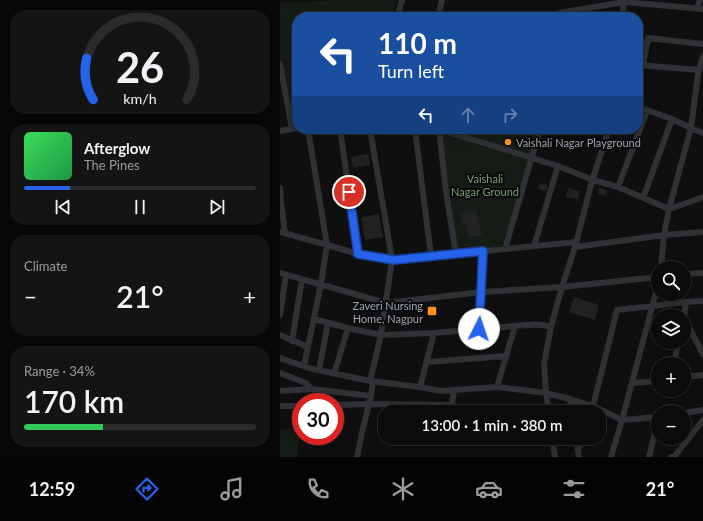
<!DOCTYPE html>
<html lang="en">
<head>
<meta charset="utf-8">
<style>
  :root { --surface:#0b0b0c; --page:#141415; --text:#f1f3f6; --muted:#9a9b9d; --line:#2b2b2d; --accent:#2563eb }
  body { margin:0; font-family:Lato,sans-serif; background:var(--page); color:var(--text); height:100vh; display:flex; flex-direction:column; font-size:15px; white-space:nowrap }
  * { box-sizing:border-box; margin:0 }
  p { font-size:13px; color:var(--muted) }
  .icon { flex:none; width:22px; height:22px; fill:none; stroke:currentColor; stroke-width:2; stroke-linecap:round; stroke-linejoin:round }
  .map { position:relative; flex:1; overflow:hidden }
  .details { display:flex; flex-direction:column; gap:10px; padding:10px; background:#060607; width:280px }
  .details>* { flex:none }
  .banner { position:absolute; left:12px; top:12px; width:351px; height:122px; border-radius:16px; box-shadow:0 2px 10px #0003,0 0 0 1px var(--line); background:#1a4fa0; color:#fff; overflow:hidden }
  .controls { position:absolute; left:371px; top:261px; display:grid; gap:8px }
  .controls a { display:grid; place-items:center; width:40px; height:40px; border-radius:50%; background:var(--surface); box-shadow:0 2px 10px #0003,0 0 0 1px var(--line); font-size:20px }
  .speed { position:absolute; left:12px; top:393px; display:flex; gap:8px; font-size:20px; font-weight:700; text-align:center }
  .speed>* { display:grid; place-content:center; width:52px; height:52px; border-radius:50%; background:var(--surface); box-shadow:0 2px 10px #0003,0 0 0 1px var(--line); line-height:1 }
  .speed .limit { border:6px solid #d22; background:#fff; color:#111 }
  .pin { position:absolute; display:grid; place-items:center; width:34px; height:34px; color:#fff; margin:-17px; border:2px solid #fff; border-radius:50%; box-shadow:0 1px 4px #0007 }
  .me { position:absolute; width:44px; margin:-22px; rotate:4deg; stroke-linejoin:round; filter:drop-shadow(0 0 3px #0008) }
  .turn { display:flex; align-items:center; gap:14px; height:84px; padding:0 20px; font-size:18px }
  .turn .icon { width:52px; height:52px; stroke-width:2.5 }
  .turn b { display:block; font-size:28px; line-height:34px }
  .lanes { display:flex; align-items:center; height:38px; padding:0 20px; background:#0003; justify-content:center; gap:20px; direction:ltr }
  .lanes .off { opacity:.35 }
  .big { font-size:30px; font-weight:600; line-height:1.1 }
  .details .tile { flex:1; display:flex; flex-direction:column; justify-content:center; gap:6px; min-width:0; padding:0 14px; border-radius:16px; background:var(--page) }
  .details .dial { align-items:center; gap:0 }
  .dial svg { height:104px; overflow:visible; fill:none; stroke:var(--line); stroke-width:7; stroke-linecap:round; text-anchor:middle }
  .dial text { fill:var(--text); stroke:none }
  .song { display:flex; align-items:center; gap:12px }
  .cover { width:48px; height:48px; border-radius:6px; background:linear-gradient(135deg,hsl(130 70% 55%),hsl(140 70% 35%)) }
  .played { height:4px; border-radius:2px; background:linear-gradient(90deg,var(--accent) 20%,var(--line) 20%) }
  .keys { display:flex; justify-content:space-around; direction:ltr }
  .heat { display:flex; justify-content:space-between; align-items:center; font-size:22px; direction:ltr }
  .charge { height:6px; border-radius:3px; background:linear-gradient(90deg,#34c759 34%,var(--line) 0) }
  .trip { position:absolute; left:98px; top:405px; width:228px; height:40px; border-radius:16px; background:var(--surface); box-shadow:0 2px 10px #0003,0 0 0 1px var(--line); font-weight:600; line-height:40px; text-align:center }
  .tabs { display:flex; height:64px; justify-content:space-around; align-items:center; background:#040405; color:var(--muted) }
  .tabs .icon { width:28px; height:28px }
  .tabs .on { color:var(--accent) }
  .tabs b { font-size:18px; color:var(--text) }
  main { display:flex; flex:1; min-height:0 }
  .map>svg:first-child { display:block }
  .green { fill:#151b15 }
  .building { fill:#222224 }
  .lines { fill:none; stroke-linecap:round; stroke-linejoin:round }
  .minor { stroke:#2f3135; stroke-width:6 }
  .route-casing { stroke:#184099; stroke-width:10 }
  .route { stroke:#2563eb; stroke-width:7 }
  .poi-dot { fill:#ff9118; stroke:#0a0a0b; stroke-width:1.5 }
  .labels { text-anchor:middle; dominant-baseline:central; stroke-width:4; stroke-linejoin:round; paint-order:stroke }
  .poi-label { font-size:11px; fill:#9ea7b2; stroke:#0a0a0b; text-anchor:start }
  .park-label { font-size:11px; fill:#779f73; stroke:#0a0a0b }
</style>
</head>
<body>
<main>
<section class="details">
<div class="tile dial"><svg viewBox="0 0 100 80">
<path d="M14 69A42 42 0 1 1 86 69"/>
<path d="M14 69A42 42 0 0 1 9 37" stroke="#2563eb"/>
<text x="50" y="56" font-size="32" font-weight="700">26</text>
<text x="50" y="72" font-size="11">km/h</text>
</svg></div>
<div class="tile">
<div class="song"><i class="cover"></i><div><b>Afterglow</b><p>The Pines</p></div></div>
<div class="played"></div>
<div class="keys"><svg class="icon" aria-label="previous" viewBox="0 0 24 24"><path d="M18 5L8 12l10 7zM5 5v14"/></svg><svg class="icon" aria-label="pause" viewBox="0 0 24 24"><path d="M8 5v14M16 5v14"/></svg><svg class="icon" aria-label="next" viewBox="0 0 24 24"><path d="M6 5l10 7-10 7zM19 5v14"/></svg></div>
</div>
<div class="tile"><p>Climate</p>
<div class="heat"><a>−</a><b class="big">21°</b><a>+</a></div>
</div>
<div class="tile"><p>Range · 34%</p><b class="big">170 km</b><div class="charge"></div></div>
</section>
<div class="map">
<svg width="423" height="457" viewBox="0 0 423 457">
  <rect width="100%" height="100%" fill="#0f0f10"/>
  <path class="green" d="M49,0H117L112,17H17V126H13L3,60H0V2L24,3Z
    M152,129H257L251,155Z
    M161,132L250,161L225,249L177,253Z
    M20,427L17,457H0V430Z"/>
  <path class="building" d="M88,154L90,165L73,168L71,157Z
    M260,183L268,185L266,191L258,189Z
    M288,188L300,191L298,199L286,197Z
    M319,188L327,190L326,196L318,194Z
    M196,210L202,235L188,238L185,224L183,225L181,213Z
    M99,214L103,237L85,240L81,217Z
    M294,297L319,305L315,320L289,312Z
    M155,304L158,316L149,318L146,306Z"/>
  <g class="lines">
    <path class="minor" d="M344,2L423,9
      M417,8L420,0
      M117,17L122,0
      M158,17L162,0
      M256,17L344,2L342,17
      M423,56L418,73L411,128L423,133
      M0,64L12,129
      M358,65L419,70
      M363,65L368,38L423,44
      M60,129L78,254
      M135,129L151,256
      M158,129L278,166L313,180L338,187L389,209L411,128L392,119L358,107
      M159,129L166,192L176,254
      M0,131L17,128
      M338,187L367,111
      M0,188L1,201
      M363,198L392,119
      M0,200L1,201L5,233
      M0,232L47,245L78,254L114,260L296,242
      M254,246L278,166
      M295,247L384,235L389,209L398,206L423,197
      M225,249L260,129
      M381,268L384,235L423,232
      M0,273L106,303L202,292L282,287L378,277
      M404,274L423,273
      M0,315L6,275
      M404,316L406,302L423,301
      M404,318L423,354
      M34,319L68,328L101,335L154,333L140,387L90,381
      M235,326C247,325 260,323 271,327
      M199,329L203,251
      M154,333L235,326L217,387L266,393L290,399L313,406L311,412
      M0,335L28,347
      M12,341L22,279
      M0,358L29,368L90,381L101,335L112,259L90,129
      M147,362L226,356
      M394,364L398,342
      M24,366L41,284L47,245L28,129
      M39,370L48,323
      M0,373L26,383L32,389L0,391
      M54,374L68,328
      M404,377L423,375
      M352,383L378,381
      M140,387L161,391L217,387
      M32,389L91,396
      M290,399L292,412
      M55,405L88,404L172,405L174,390
      M0,406H21
      M269,412L266,393L264,364L271,327L282,287L295,247L312,181L329,129
      M404,413L423,410
      M378,417L342,420L313,406L337,310L406,302
      M272,438L275,457
      M296,438L298,449
      M77,457L83,428L91,396L93,381
      M299,457L298,451L302,438
      M331,457L342,420L378,285
      M369,457L378,421
      M391,457H394L423,420"/>
  </g>
  <g class="lines">
    <g class="route-casing">
      <path id="route" d="M69,192L78,254L114,260L203,251L199,329"/>
    </g>
    <use href="#route" class="route"/>
  </g>
  <g class="poi-dot">
    <circle cx="228" cy="142" r="4"/>
    <rect x="147" y="306" width="10" height="10" rx="2"/>
  </g>
  <g class="labels">
    <g class="poi-label">
      <text x="236" y="142">Vaishali Nagar Playground</text>
      <text x="143" y="305" text-anchor="end">Zaveri Nursing<tspan x="143" dy="13">Home, Nagpur</tspan></text>
    </g>
    <g class="park-label">
      <text x="205" y="178">Vaishali<tspan x="205" dy="13">Nagar Ground</tspan></text>
    </g>
  </g>
</svg>
<div class="controls">
<a><svg class="icon" aria-label="search" viewBox="0 0 24 24"><circle cx="10" cy="10" r="6"/><path d="M15 15l6 6"/></svg></a>
<a><svg class="icon" aria-label="layers" viewBox="0 0 24 24"><path d="M12 4l9 5-9 5-9-5zM3 14l9 5 9-5"/></svg></a>
<a>+</a>
<a>−</a>
</div>
<div class="speed"><div class="limit">30</div></div>
<div class="pin" style="left:69px;top:192px;background:#d93025"><svg class="icon" aria-label="arrive" viewBox="0 0 24 24"><path d="M6 21V4h12l-3 4 3 4H6"/></svg></div>
<svg class="me" style="left:199px;top:329px" viewBox="-20 -20 40 40"><circle r="19" fill="#fff"/><path d="M0-13L10 11 0 6-10 11z" fill="#2563eb"/></svg>
<div class="trip">13:00 · 1 min · 380 m</div>
<div class="banner">
<div class="turn"><svg class="icon" aria-label="left" viewBox="0 0 24 24"><path d="M17 20v-9H6M10 6l-5 5 5 5"/></svg><div><b>110 m</b>Turn left</div></div>
<div class="lanes"><svg class="icon" aria-label="left" viewBox="0 0 24 24"><path d="M17 20v-9H6M10 6l-5 5 5 5"/></svg><svg class="icon off" aria-label="ahead" viewBox="0 0 24 24"><path d="M12 20V5M6 11l6-6 6 6"/></svg><svg class="icon off" aria-label="right" viewBox="0 0 24 24"><path d="M7 20v-9h11M14 6l5 5-5 5"/></svg></div>
</div>
</div>
</main>
<nav class="tabs">
<b>12:59</b>
<svg class="icon on" aria-label="directions" viewBox="0 0 24 24"><path d="M12 3l9 9-9 9-9-9zM9 14v-3h6M13 9l2 2-2 2"/></svg>
<svg class="icon" aria-label="music" viewBox="0 0 24 24"><path d="M9 18V5l10-2v13"/><circle cx="6" cy="18" r="3"/><circle cx="16" cy="16" r="3"/></svg>
<svg class="icon" aria-label="phone" viewBox="0 0 24 24"><path d="M5 4h4l2 5-3 2q2 4 5 5l2-3 5 2v4C11 20 4 13 5 4z"/></svg>
<svg class="icon" aria-label="climate" viewBox="0 0 24 24"><path d="M12 3v18M4 7l16 10M4 17L20 7"/></svg>
<svg class="icon" aria-label="car" viewBox="0 0 24 24"><path d="M5 17H2v-5l4-1 3-4h7l3 4 3 1v5h-3M9 17h6M6 11h13"/><circle cx="7" cy="17" r="2"/><circle cx="17" cy="17" r="2"/></svg>
<svg class="icon" aria-label="filters" viewBox="0 0 24 24"><path d="M4 7h16M4 17h16"/><circle cx="9" cy="7" r="2"/><circle cx="15" cy="17" r="2"/></svg>
<b>21°</b>
</nav>
</body>
</html>
